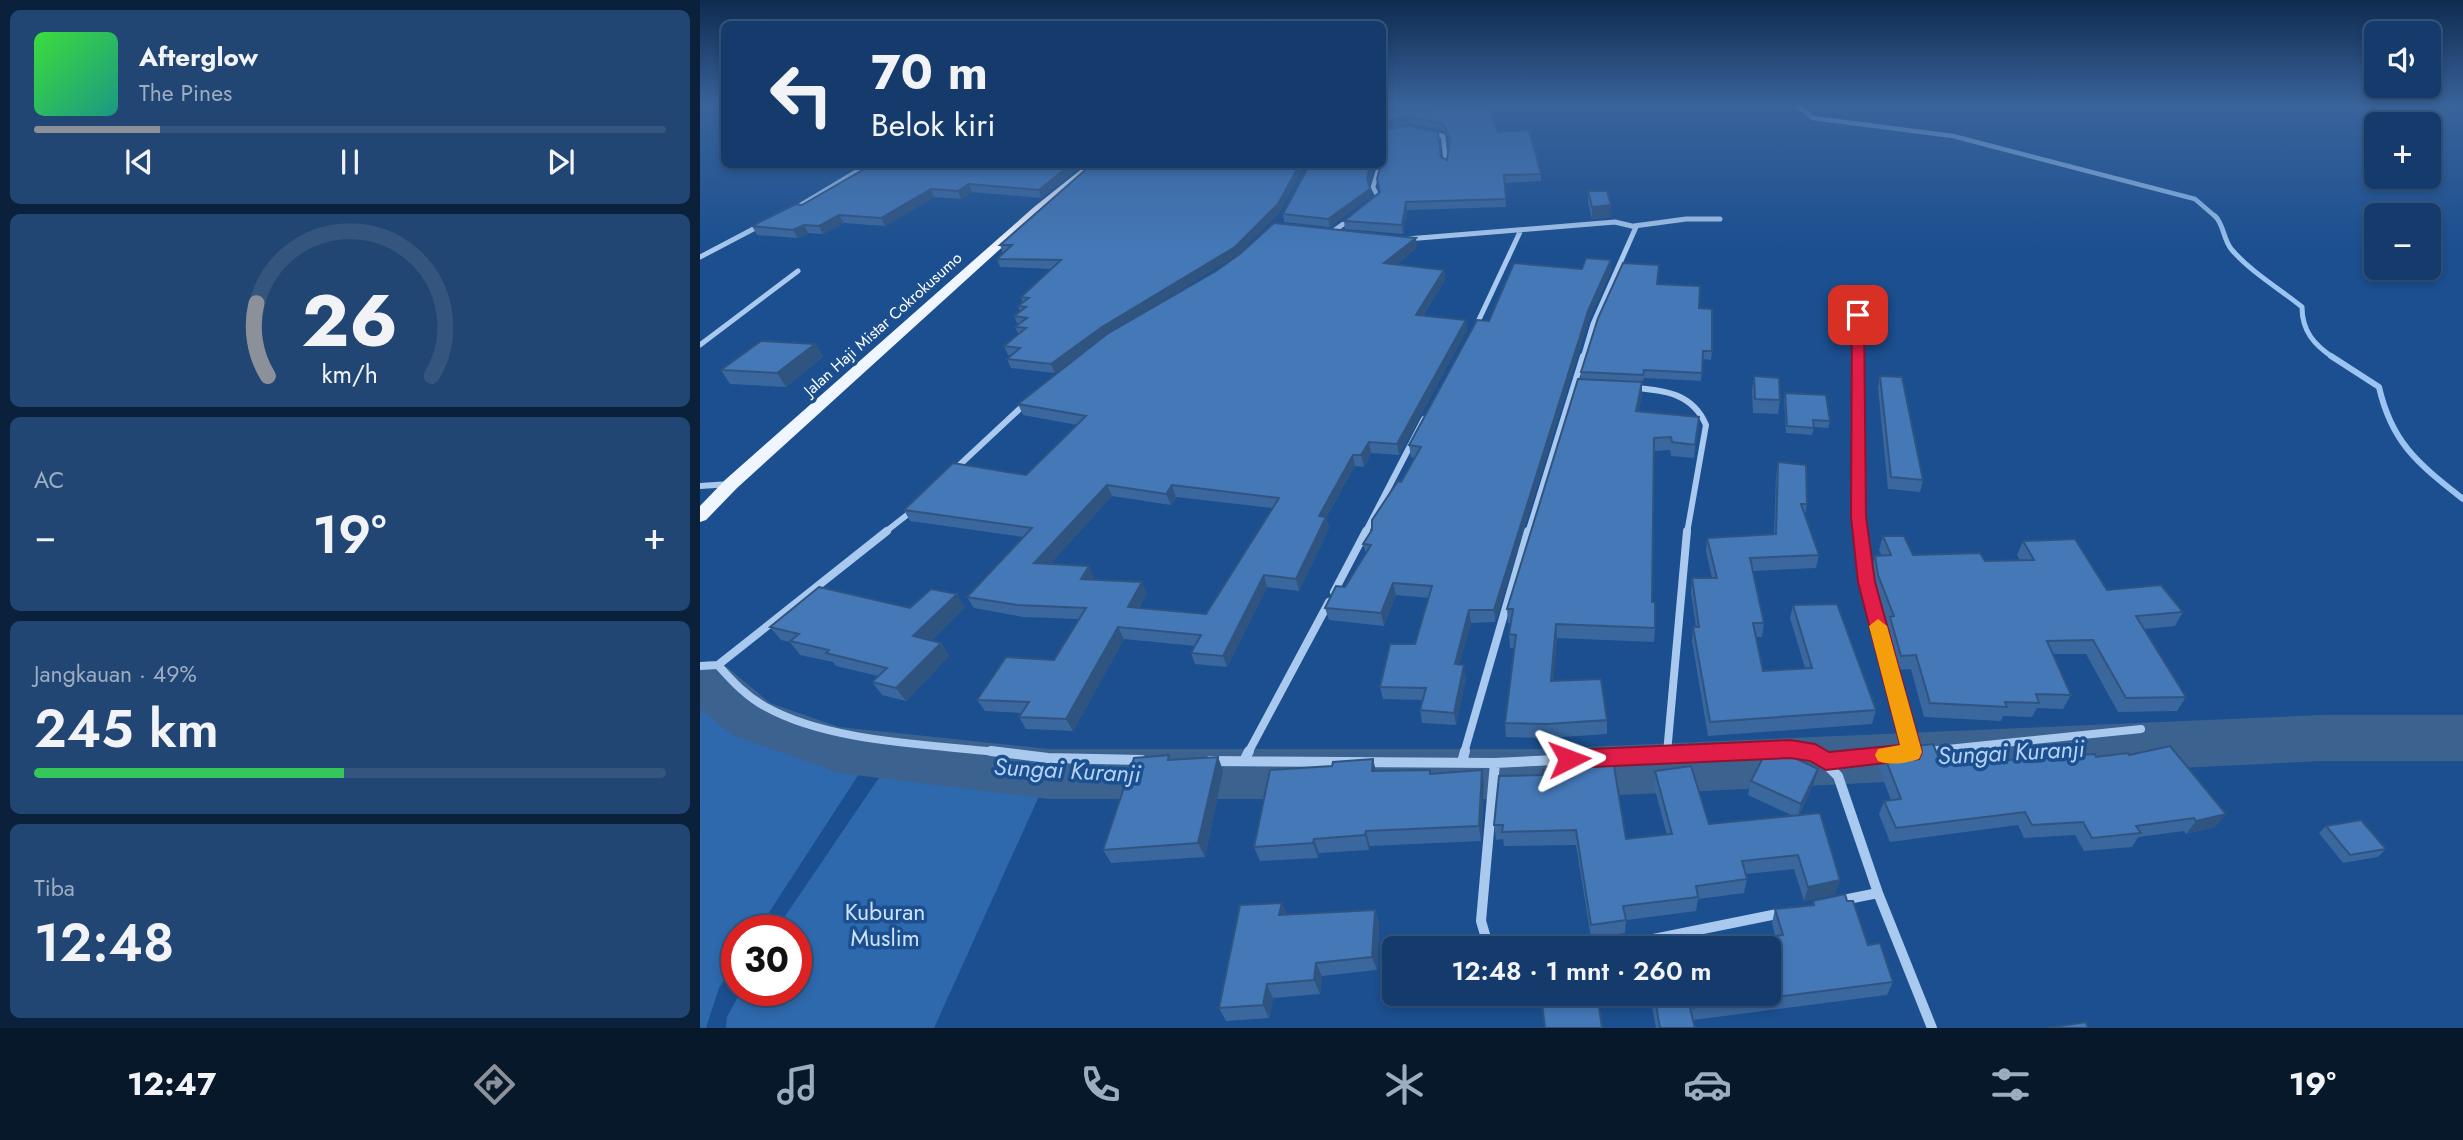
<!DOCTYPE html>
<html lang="id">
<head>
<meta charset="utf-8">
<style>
  :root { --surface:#143b6b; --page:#214673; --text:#f1f3f6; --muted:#9dadc1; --line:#33557e; --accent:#8c9099 }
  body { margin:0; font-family:Jost,sans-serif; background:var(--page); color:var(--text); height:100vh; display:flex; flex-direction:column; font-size:26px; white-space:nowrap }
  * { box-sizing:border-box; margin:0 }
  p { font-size:23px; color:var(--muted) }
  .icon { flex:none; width:38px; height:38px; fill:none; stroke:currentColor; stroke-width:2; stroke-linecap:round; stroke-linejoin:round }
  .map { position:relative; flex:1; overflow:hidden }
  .drawer { display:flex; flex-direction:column; gap:10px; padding:10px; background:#0b203b; width:700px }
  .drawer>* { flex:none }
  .top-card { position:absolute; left:21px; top:21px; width:665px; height:147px; border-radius:10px; box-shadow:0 4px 10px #0003,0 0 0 2px var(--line); background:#143b6b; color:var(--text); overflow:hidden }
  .buttons { position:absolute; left:1664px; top:21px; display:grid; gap:14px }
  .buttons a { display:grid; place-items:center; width:77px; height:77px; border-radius:10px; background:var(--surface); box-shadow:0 4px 10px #0003,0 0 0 2px var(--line); font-size:35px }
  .speed { position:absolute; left:21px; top:915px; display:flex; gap:14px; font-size:35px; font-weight:700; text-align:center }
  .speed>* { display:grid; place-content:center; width:91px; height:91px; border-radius:50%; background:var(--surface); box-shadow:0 4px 10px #0003,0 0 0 2px var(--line); line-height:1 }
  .speed .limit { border:10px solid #d22; background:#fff; color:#111 }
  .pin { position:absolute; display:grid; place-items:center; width:60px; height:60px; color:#fff; margin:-30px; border-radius:14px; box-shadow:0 4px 10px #0006 }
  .me { position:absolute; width:77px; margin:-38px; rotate:87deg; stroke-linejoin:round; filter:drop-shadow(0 0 5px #0008) }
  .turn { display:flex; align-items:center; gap:24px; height:147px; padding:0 35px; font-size:32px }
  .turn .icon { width:91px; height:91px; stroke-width:2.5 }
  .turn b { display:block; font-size:49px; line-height:60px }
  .big { font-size:52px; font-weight:600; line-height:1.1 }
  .drawer .widget { flex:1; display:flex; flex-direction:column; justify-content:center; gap:10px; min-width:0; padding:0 24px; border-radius:10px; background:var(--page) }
  .drawer .dial { align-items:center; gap:0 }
  .dial svg { height:182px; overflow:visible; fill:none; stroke:var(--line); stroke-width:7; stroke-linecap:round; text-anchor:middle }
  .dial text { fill:var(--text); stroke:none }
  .song { display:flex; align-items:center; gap:21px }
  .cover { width:84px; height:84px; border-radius:10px; background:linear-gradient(135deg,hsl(120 70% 55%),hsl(170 70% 35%)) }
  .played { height:7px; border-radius:4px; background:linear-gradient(90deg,var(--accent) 20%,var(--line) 20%) }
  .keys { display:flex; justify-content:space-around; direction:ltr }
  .heat { display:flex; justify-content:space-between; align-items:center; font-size:38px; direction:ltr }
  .charge { height:10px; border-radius:5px; background:linear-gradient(90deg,#34c759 49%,var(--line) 0) }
  .trip { position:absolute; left:682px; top:936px; width:399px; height:70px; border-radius:10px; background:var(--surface); box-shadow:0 4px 10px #0003,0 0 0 2px var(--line); font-weight:600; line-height:70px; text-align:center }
  .tabs { display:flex; height:112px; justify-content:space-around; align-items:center; background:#08182b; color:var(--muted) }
  .tabs .icon { width:49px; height:49px }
  .tabs .current { color:var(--accent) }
  .tabs b { font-size:32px; color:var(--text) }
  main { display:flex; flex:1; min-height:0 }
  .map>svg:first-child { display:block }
  .green { fill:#2e69ad }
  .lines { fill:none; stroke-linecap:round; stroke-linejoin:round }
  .stream-far2 { stroke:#9cc4f0; stroke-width:4.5 }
  .stream-far1 { stroke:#9cc4f0; stroke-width:5 }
  .stream { stroke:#9cc4f0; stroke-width:6 }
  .river { fill:#3c6290; fill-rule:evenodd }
  .street-far4 { stroke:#a9c9ee; stroke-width:4.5 }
  .street-far3 { stroke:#a9c9ee; stroke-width:5 }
  .street-far2 { stroke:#a9c9ee; stroke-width:6 }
  .street-far1 { stroke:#a9c9ee; stroke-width:8 }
  .street { stroke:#a9c9ee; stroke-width:10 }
  .primary { fill:#f0f6ff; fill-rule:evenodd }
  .wall { fill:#3a679d; fill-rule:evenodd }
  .shaded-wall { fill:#305480 }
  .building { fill:#4478b7; stroke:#305480; stroke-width:2; fill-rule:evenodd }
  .route { fill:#e11d48; stroke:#92132f; stroke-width:2 }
  .slow { fill:#f59e0b }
  .labels { text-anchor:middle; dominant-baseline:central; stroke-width:7; stroke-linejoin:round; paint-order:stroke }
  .far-street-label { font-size:16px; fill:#fff; stroke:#1b4f8f }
  .near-park-label { font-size:23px; fill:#cfe3fa; stroke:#1b4f8f }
  .near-water-label { font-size:24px; font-style:italic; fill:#b5d3f5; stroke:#1b4f8f }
</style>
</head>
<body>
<main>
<section class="drawer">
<div class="widget">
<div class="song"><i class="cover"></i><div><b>Afterglow</b><p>The Pines</p></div></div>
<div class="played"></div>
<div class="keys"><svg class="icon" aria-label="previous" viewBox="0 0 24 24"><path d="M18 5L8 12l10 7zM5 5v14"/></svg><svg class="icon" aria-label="pause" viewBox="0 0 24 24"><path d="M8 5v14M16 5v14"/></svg><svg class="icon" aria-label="next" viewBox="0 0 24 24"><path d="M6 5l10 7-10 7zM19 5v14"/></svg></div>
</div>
<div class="widget dial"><svg viewBox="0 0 100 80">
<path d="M14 69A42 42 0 1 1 86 69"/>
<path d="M14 69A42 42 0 0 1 9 37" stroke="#8c9099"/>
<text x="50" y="56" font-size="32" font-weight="700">26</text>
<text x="50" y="72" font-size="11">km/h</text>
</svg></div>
<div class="widget"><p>AC</p>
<div class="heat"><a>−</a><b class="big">19°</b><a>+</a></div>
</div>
<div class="widget"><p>Jangkauan · 49%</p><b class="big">245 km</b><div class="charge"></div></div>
<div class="widget"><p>Tiba</p><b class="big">12:48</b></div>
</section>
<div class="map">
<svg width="1763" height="1028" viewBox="0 0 1763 1028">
  <rect width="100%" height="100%" fill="#1b4f8f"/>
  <path class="green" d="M8,682L32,705L64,727L170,757L57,931H37V961L19,988L6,1028H0V690Z
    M193,757L349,774L234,1028H26L27,1017L41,991L96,990V931H75Z"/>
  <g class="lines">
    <path class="stream-far2" d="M1098,106L1113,118L1253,136L1495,199L1517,218"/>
    <path class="stream-far1" d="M1515,216C1524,224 1523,240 1532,250C1551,272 1580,289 1602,307C1602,331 1614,345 1634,358"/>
    <path class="stream" d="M1631,356L1679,387C1692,444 1719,464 1763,499"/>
    <path class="river" d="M8,661L27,667L70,703L139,727L349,749H836L1623,715H1763V761H1623L836,799H349L139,773L32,735L0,709V664Z"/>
    <path class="street-far4" d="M730,133L743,136L746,163
      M674,201L678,197L673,187L680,164
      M94,209L169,164"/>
    <path class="street-far3" d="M934,226L986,219H1020
      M631,233L650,219
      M707,239L915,222L936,227L893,324L883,358
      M0,257L61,225
      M1158,315V358
      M776,326L820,232
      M0,345L98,271"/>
    <path class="street-far2" d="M1158,356L1161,533
      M935,388C965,390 993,394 1006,425L987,533
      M253,471L326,403
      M0,486L30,484
      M184,533L212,511
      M665,533L724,419
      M828,533L883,356"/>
    <path class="street-far1" d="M1160,531L1166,582L1212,752
      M634,592L666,531
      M18,665C32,681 47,697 66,707C131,743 231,744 305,753
      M0,666L18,665L187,531
      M1228,751L1441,729
      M548,753L629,602
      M764,753L828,531
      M967,753L987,531
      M1010,753L1090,749L1114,753"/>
    <path class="street" d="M291,751L348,758L442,760
      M1103,751L1115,753L1138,776L1178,893L1232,1028
      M967,754V751
      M510,761L795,763L1047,751
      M544,761L549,751
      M1126,761L1188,755
      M762,762L765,751
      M1138,901L1178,893
      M789,948L781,921L795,763
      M909,948L1082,913"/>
    <path class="primary" d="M388,164H400L342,211L37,488L6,520L0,522V506L25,480L334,207Z"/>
  </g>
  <path class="wall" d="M682,106H727L723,107L682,108Z
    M773,108L841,174V181L805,183L806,207L707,210L703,234L645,229L644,221L680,193L677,179L682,164V150H684L685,147L682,146V130L747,160L750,142L745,131L709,123L682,130V111Z
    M173,164H383L341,198L272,192L261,199L234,197L185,226L144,223L123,234L108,233L98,238L57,235L52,226L102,205Z
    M610,164H675L669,184L671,196L630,227L584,222L583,214Z
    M888,191L911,205V217L892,219L888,203Z
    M580,212L537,255L426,323L717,248L697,264L744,270L745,280L723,316L767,330L699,455L671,453L664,467L655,466L626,518L629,528L599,591L567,587L527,667L495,664L491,653L495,646L424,639L373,731L326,729L319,717L322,713L285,711L277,700L354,660L379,619L323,617L274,608L267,597L323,537L210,521L204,510L326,475L377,425L323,415L318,404L398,341L355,373L311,368L307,359L311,355H308L304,346L319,335L315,327L318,325L314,316L320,311L318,306L323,303L321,297L352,269L300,267L297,259L303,253L300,245ZM412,496L471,505L476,497L573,508L506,614L439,608L447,593L393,579L394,577L350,564Z
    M911,260V270L888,322L795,622L771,623L759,665L766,678L756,725L722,723L720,710L723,700L683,699L680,687L715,644L729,598L696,595L684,626L629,620L625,608L645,587L666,554L663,544L715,458L711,457L709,445L789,321L882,269Z
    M957,284L999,308L1012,351L1011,360L1003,359L1001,381L944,378L942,383V395L938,411L999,417L994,458L971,456L970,450L954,451L952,602L955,628L954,642L857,638L853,681L907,720V734L848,738L806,737L805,723L814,648H810L809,634L811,623H808L807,609L881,379V372Z
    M115,344L123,357L86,387L30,384L21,370Z
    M1054,376L1080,400L1078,414L1053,413L1052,390Z
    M1180,376L1223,480L1220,492L1188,489L1178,388Z
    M1085,393L1130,421L1128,428L1114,427L1112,435L1086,433L1084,400Z
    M1078,462L1107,504L1105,515L1119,555L1116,568L1053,571L1064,623L1062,637H1056L1063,671L1105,668L1090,618L1093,605L1176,710L1172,724L1008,736L992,641L993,627H996L991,592L992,578H1012L1006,551L1007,538L1074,534L1076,476Z
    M1183,536L1213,555L1285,561L1320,560L1317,555L1323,541L1407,590L1483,612L1475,626L1444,629L1486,697L1477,711L1418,712L1386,654H1353L1371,695L1363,709L1337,708L1332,717L1303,716L1301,721L1224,717L1211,669L1197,670L1186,631L1188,625L1175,589L1171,570L1175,556H1182L1179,550Z
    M265,607L231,641L241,643L249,656L206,701L182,695L172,682L178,676L136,666L133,662L100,655L90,642L81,640L70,627L210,608Z
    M1182,750L1240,761L1308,760L1429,755L1526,814L1515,827L1486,834L1484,831L1438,837L1432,847L1384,851L1375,835L1324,838L1318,825L1190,842L1179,814L1184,801L1191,800L1177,763Z
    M518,757L523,771L505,857L411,863L403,850L472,760Z
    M673,759L676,771L730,770L731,774L784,784L781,841L670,846L669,850L619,853L618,858L560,861L554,847L632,766Z
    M1118,769L1114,783L1099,815L1140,880L1135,894L1104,901L1094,869L1046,874L1047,879L1044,893L998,899L996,911L926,920L925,933L891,938L876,845L804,846L803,839L796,840L794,825L843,775L926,839L967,835L954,786L955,771L1009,824L1091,815L1048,795L1051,781Z
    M1626,826L1686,849L1678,857L1643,863L1619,833Z
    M1113,901H1147L1168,945L1193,982L1187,995L993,1020L995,1028H956L950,994H1069L1075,936L1072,923L1075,909L1112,905Z
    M582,903L587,915L675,910L679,924L677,970L622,976L620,994L573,998L569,1018L526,1021L519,1008Z"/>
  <path class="shaded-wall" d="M708,116L709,123L682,130V122Z
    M371,164H383L341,198L339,190Z
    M600,164H605L580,212L537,255L406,336L355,373L351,364Z
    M671,164H675L668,186L667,178Z
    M269,184L272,192L261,199L258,191Z
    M231,189L234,197L185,226L181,218Z
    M670,189L671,196L630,227L628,219Z
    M706,202L707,210L703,234L702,225Z
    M911,205V217L892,219V207Z
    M139,215L144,223L123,234L119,226Z
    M104,225L108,233L98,238L93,230Z
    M716,238L717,248L686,273L684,263Z
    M911,260V270L888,322L795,622L794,610L888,311Z
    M744,270L745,280L717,325L716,315Z
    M766,320L767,330L699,455L697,444Z
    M115,344L123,357L86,387L77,373Z
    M942,382V395L935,424L936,411Z
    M669,442L671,453L664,467L661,455Z
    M653,455L655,466L626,518L629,528L599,591L596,579L619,516Z
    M407,485L412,496L340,575L334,563Z
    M472,485L476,497L471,505L466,494Z
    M389,566L394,577L386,590L381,579Z
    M564,575L567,587L527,667L523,656Z
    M442,582L447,593L433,618L428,607Z
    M693,583L696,595L684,626L681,613Z
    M257,594L265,607L222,650L213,636Z
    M769,610L771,623L756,677L755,664Z
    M856,624L857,638L852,695L851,681Z
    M418,627L424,639L373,731L366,719Z
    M241,643L249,656L206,701L196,688Z
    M764,665L766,678L756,725L754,713Z
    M518,757L523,771L505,857L498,843Z
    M673,759L676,774L672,771Z
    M1118,769L1114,783L1097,818L1101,804Z
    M782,770L784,784L781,841L779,826Z
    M1526,814L1515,827L1486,834L1496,821Z
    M666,831L670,846L669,850L665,835Z
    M614,839L619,853L618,858L613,843Z
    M1140,880L1135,894L1104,901L1108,887Z
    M582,903L588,917L579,915Z
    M675,910L679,924L677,970L672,957Z
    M616,963L622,976L620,994L614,980Z
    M567,984L573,998L569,1018L563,1005Z"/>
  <path class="building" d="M731,106H773V108L789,107L798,132L829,130L841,174L804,175L806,199L706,202L702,225L644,221L680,192L677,179L681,164H682L684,156L682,155V150H684L686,143L682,138V130L708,126L738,132L741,157L747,160L750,138L744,124L708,116L682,122V111L725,110Z
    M173,164H371L339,190L269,184L258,191L231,189L181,218L139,215L119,226L104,225L93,230L52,226L96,204L102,205Z
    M392,164H600L578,204L535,247L402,327L351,364L307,359L320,348L304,346L326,328L315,327L327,318L314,316L326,307L318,306L329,298L321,297L361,260L297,259L312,245H300Z
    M610,164H671L667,178L670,189L628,219L583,214Z
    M888,191H907L911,205L892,207Z
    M574,223L716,238L684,263L744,270L716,315L766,320L697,444L669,442L661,455H653L619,516L626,517L596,579L564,575L523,656L491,653L501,635L418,627L366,719L319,717L329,702L277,700L306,657L354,660L386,608L317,605L267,597L332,528L204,510L253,463L326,475L386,416L318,404L407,334L516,271L541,253ZM407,485L466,494L472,485L579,498L506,614L428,607L442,582L381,579L389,566L334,563Z
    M886,258L911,260L888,311L794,610H769L755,664L764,665L754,713L720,710L726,688L680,687L690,644H715L732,586L693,583L681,613L625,608L636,586L645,587L671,545L663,544L672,530V520L698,481L701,482L721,447L709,445L777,320L789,321L814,263L882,269Z
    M923,263L959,265L957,284L1000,286L999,308L1012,309V351H1003L1002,373L944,370L943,375L881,372L898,318Z
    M61,341L115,344L77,373L21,370Z
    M1054,376L1079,378L1080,400L1055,399Z
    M1180,376L1202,377L1223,480L1191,477Z
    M878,379L942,382L936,411L999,417L995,445L972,442L971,437L954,438L952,602H955V628L856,624L851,681L901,679L907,720L847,724L805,723L816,635L809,634L813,609H807Z
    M1085,393L1126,395L1130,421L1113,420L1114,428L1087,426Z
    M1078,462L1106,465L1107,504H1101L1119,555L1050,558L1064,623H1053L1063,671L1112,668L1093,605L1137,604L1176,710L1010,722L993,627H999L992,578H1017L1007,538L1076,534Z
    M1183,536H1204L1213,555L1280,553L1285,561L1334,560L1323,541L1375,539L1407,590L1461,585L1483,612L1436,616L1486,697L1426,698L1393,640L1347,641L1371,695L1336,694L1339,703L1305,702L1307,707L1230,703L1216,655L1201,656L1190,617L1194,616L1178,575L1175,556L1191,555Z
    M119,587L210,608L231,589L257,594L213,636L241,643L196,688L172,682L187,668L126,653L129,650L90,641L99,634L70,627Z
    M1233,744L1240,761L1305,754L1308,760L1395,754L1396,757L1428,753L1429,755L1470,746L1526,814L1496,821L1494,818L1436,826L1441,833L1392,838L1383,822L1332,825L1325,812L1196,828L1184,801L1201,799L1182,750Z
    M1069,746L1118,769L1101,804L1051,781Z
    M469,755L468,760L518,757L498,843L403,850L434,758Z
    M673,759L672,771L730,770V774L782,770L779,826L666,831L665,835L614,839L613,843L554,847L570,770L632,766L633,762Z
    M913,760L926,839L972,834L955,771L991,766L1009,824L1120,813L1140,880L1108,887L1098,855L1042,861L1047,879L996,886L998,897L923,906L926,920L891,925L876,830L802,832L803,825H794L799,776L843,775V770L885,767L884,763Z
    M1661,820L1686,849L1650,855L1626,826Z
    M1145,894L1147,901H1153L1168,945L1180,943L1193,982L990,1008L995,1028H960L954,994H1069V948H992V947L1083,935L1075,909L1114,905L1113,901Z
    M582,903L579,915L675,910L672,957L616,963L614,980L567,984L563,1005L519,1008L540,905Z
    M841,994H897L902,1028H845Z
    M1386,1022L1388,1028H1347Z"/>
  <linearGradient id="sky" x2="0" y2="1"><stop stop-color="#0f2b4f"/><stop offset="0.42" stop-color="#39639b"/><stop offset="1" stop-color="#39639b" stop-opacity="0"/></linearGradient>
  <rect width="1763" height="250" fill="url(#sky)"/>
  <path class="route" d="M1158,311L1164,315L1166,517L1175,582L1222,752L1219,759L1126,770L1110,761L1090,758L869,768L861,765L858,759L861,753L869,750L1090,740L1115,744L1129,752L1200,745L1158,582L1151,517L1152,315Z"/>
  <path class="slow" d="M1178,619L1187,626L1222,752L1219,759C1207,763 1190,766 1178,761L1175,755L1178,749L1200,745L1169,626Z"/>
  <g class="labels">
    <g class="far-street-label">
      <text transform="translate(183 324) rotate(-42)">Jalan Haji Mistar Cokrokusumo</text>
    </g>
    <g class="near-park-label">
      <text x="185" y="912">Kuburan<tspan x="185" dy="26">Muslim</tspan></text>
    </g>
    <g class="near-water-label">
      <text transform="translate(1311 752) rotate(-3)">Sungai Kuranji</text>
      <text transform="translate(367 770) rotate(3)">Sungai Kuranji</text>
    </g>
  </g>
</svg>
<div class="buttons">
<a><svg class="icon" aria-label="sound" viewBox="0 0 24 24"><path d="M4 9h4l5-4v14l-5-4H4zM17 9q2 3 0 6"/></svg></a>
<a>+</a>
<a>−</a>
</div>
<div class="speed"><div class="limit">30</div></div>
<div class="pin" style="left:1158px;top:315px;background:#d93025"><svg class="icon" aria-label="arrive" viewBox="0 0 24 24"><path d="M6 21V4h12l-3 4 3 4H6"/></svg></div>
<svg class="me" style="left:869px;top:759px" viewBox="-20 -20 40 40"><path d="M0-17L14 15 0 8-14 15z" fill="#e11d48" stroke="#fff" stroke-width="4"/></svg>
<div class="trip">12:48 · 1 mnt · 260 m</div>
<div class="top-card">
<div class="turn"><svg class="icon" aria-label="left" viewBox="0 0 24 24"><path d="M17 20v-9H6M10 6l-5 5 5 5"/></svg><div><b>70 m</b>Belok kiri</div></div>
</div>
</div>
</main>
<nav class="tabs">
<b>12:47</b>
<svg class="icon current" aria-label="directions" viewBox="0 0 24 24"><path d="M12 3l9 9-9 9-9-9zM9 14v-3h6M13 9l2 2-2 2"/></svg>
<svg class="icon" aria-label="music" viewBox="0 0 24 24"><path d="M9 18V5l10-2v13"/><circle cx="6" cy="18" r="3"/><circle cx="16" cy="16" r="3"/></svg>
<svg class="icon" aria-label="phone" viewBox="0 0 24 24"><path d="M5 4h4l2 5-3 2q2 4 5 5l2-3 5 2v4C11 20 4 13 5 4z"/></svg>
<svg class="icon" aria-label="climate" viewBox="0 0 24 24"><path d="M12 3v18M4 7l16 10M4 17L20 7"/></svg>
<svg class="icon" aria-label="car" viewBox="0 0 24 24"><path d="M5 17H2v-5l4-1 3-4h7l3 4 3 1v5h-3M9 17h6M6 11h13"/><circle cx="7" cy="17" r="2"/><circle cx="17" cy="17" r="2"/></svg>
<svg class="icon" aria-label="filters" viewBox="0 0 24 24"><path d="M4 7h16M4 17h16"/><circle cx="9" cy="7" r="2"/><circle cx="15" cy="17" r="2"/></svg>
<b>19°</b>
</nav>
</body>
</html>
